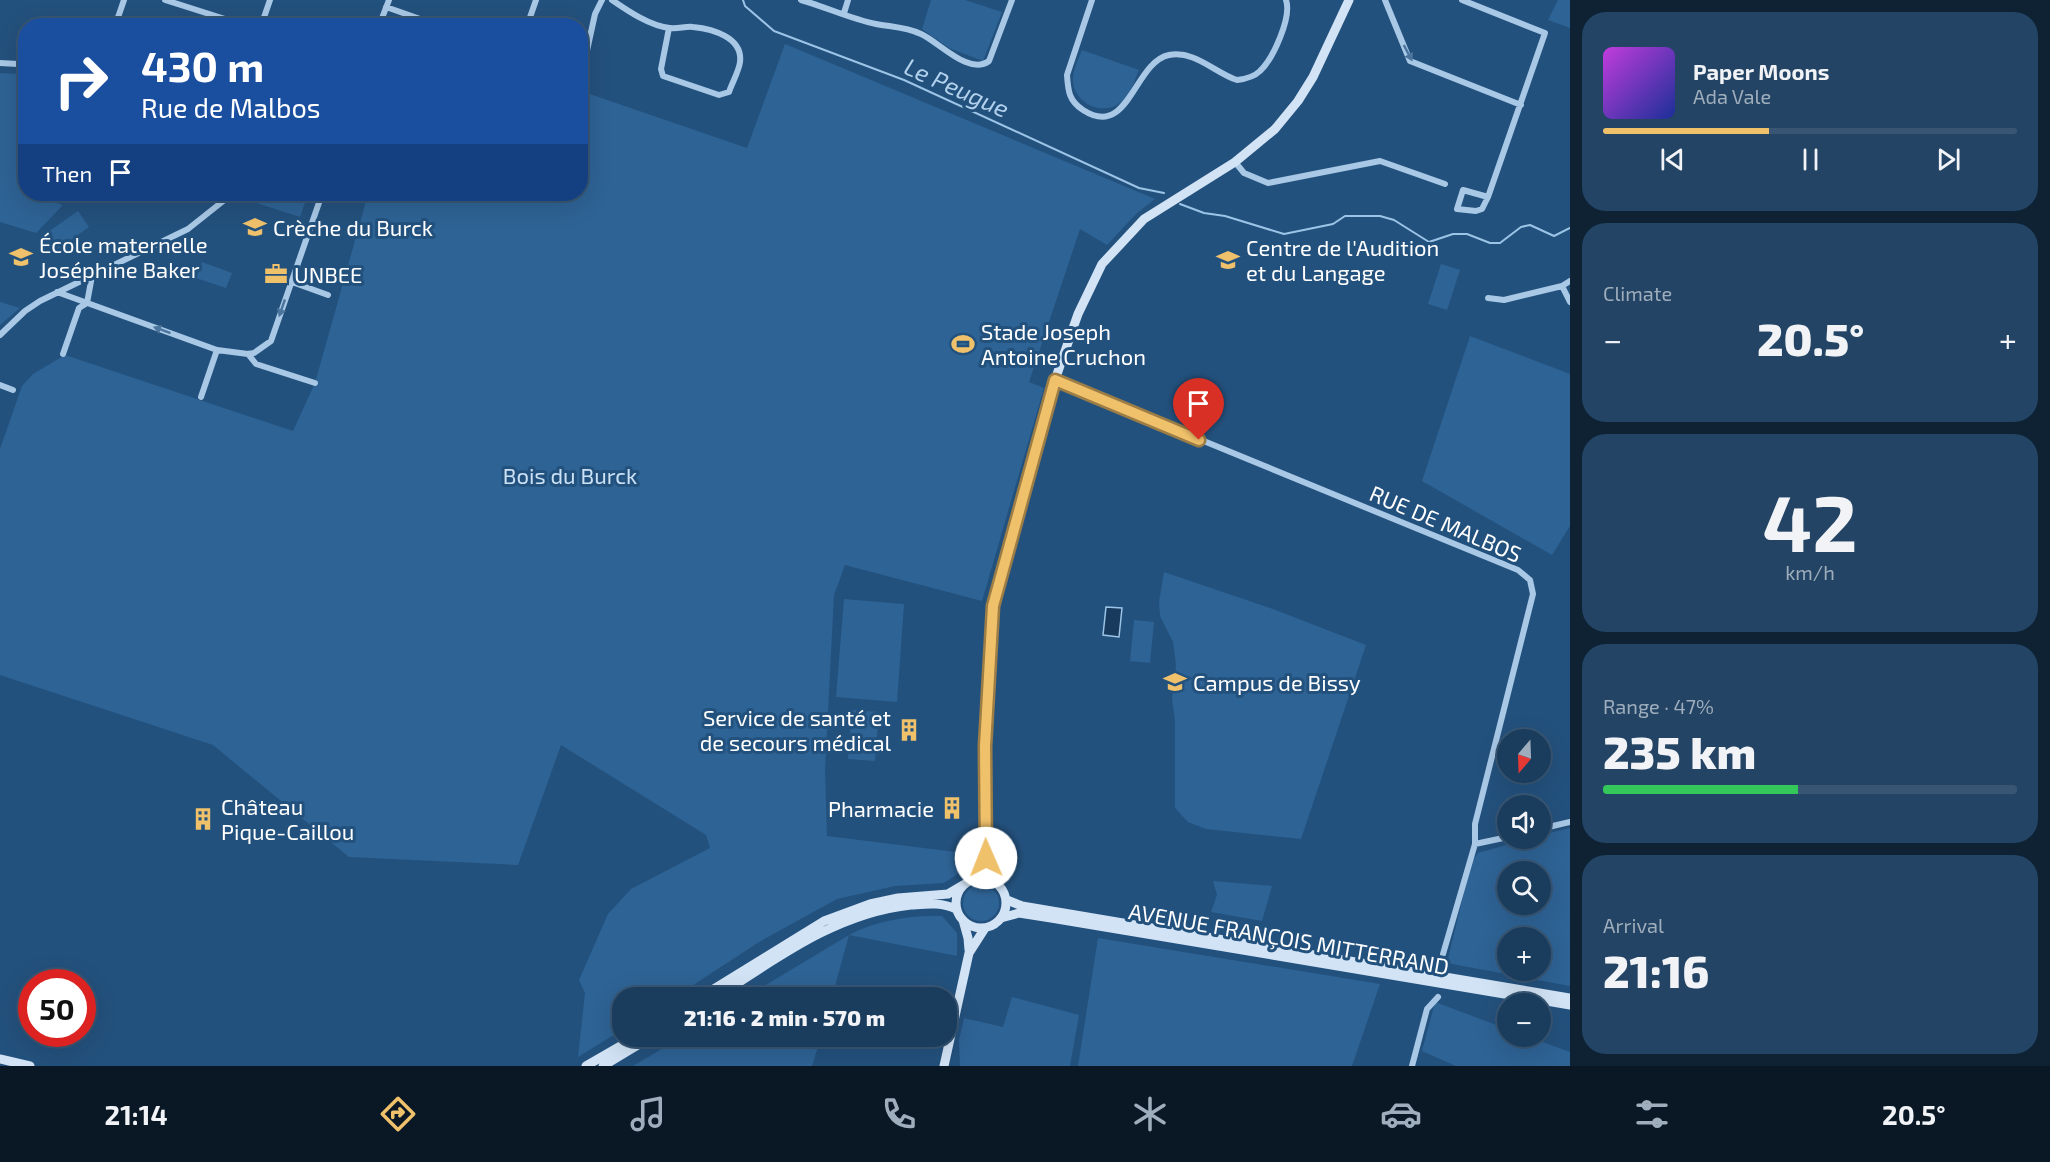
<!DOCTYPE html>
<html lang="en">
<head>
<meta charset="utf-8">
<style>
  :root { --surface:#1a3d5e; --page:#234464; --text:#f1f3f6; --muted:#9faebc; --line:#385673; --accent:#f0c16b }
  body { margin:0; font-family:"Exo 2",sans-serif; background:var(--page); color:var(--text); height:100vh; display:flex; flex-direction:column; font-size:22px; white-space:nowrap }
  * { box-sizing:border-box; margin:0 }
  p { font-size:20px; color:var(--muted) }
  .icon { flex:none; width:33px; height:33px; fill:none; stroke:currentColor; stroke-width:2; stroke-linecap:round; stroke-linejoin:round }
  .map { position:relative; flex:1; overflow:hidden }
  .panel { display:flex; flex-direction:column; gap:12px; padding:12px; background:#0e2234; width:480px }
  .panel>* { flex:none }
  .hud { position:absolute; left:18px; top:18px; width:570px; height:183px; border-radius:24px; box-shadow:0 6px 24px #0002,0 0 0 2px var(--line); background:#1a4fa0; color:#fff; overflow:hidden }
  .needle { width:39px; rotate:199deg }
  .fabs { position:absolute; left:1497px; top:729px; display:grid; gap:12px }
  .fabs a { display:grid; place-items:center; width:54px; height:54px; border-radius:50%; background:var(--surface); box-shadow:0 6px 24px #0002,0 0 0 2px var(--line); font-size:30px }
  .speed { position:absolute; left:18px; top:969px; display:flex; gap:12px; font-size:30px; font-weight:700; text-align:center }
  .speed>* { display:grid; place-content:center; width:78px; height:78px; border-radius:50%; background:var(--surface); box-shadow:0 6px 24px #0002,0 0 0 2px var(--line); line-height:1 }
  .speed .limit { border:9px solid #d22; background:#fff; color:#111 }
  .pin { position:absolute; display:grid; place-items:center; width:51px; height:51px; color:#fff; margin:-62px -26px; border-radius:50% 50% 50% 0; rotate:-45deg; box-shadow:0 0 6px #0007 }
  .pin .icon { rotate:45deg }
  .me { position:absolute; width:66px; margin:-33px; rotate:359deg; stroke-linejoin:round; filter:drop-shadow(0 0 4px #0008) }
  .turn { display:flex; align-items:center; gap:21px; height:126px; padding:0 24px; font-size:27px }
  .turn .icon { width:78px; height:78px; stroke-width:2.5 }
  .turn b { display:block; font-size:42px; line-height:51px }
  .then { display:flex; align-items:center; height:57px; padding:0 24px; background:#0003; gap:12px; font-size:22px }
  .big { font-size:45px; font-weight:800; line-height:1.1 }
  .panel .tile { flex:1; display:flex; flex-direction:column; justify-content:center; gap:9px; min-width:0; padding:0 21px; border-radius:24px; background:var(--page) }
  .panel .dial { align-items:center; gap:0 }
  .dial b { font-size:78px; line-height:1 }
  .song { display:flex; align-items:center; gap:18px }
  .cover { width:72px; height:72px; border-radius:9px; background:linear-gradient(135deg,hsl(290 70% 55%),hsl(230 70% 35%)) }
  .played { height:6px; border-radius:3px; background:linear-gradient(90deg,var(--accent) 40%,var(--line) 40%) }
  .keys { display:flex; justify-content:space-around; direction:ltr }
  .heat { display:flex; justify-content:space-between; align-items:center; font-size:33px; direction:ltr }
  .charge { height:9px; border-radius:4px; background:linear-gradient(90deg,#34c759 47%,var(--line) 0) }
  .trip { position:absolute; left:612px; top:987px; width:345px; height:60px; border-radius:24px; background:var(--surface); box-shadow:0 6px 24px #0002,0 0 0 2px var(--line); font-weight:800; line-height:60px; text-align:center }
  .dock { display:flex; height:96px; justify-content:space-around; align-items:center; background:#0a1826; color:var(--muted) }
  .dock .icon { width:42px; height:42px }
  .dock .selected { color:var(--accent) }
  .dock b { font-size:27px; color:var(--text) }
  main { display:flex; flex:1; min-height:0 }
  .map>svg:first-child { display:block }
  .green { fill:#2e6395; fill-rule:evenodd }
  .water { fill:#183a5d; stroke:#9cc4e7; stroke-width:1.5 }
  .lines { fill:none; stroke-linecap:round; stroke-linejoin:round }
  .stream { stroke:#9cc4e7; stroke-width:2 }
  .minor { stroke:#a8c8e6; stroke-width:6 }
  .secondary { stroke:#d1e3f5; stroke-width:9 }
  .oneway { fill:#4b759c }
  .route-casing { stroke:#9c7d46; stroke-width:15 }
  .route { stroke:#f0c16b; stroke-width:10 }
  .labels { text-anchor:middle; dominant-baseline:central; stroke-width:6; stroke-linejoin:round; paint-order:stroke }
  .poi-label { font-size:22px; fill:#fff; stroke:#23517d; text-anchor:start }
  .park-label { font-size:22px; fill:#cbe1f5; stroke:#23517d }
  .street-label { font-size:22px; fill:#fff; stroke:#23517d }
  .water-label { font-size:24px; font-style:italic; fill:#b3d2ed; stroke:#23517d }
</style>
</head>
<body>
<main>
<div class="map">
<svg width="1570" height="1066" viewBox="0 0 1570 1066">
  <rect width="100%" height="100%" fill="#23517d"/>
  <path class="green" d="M931,0H965L1002,12L983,61L949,48L922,29Z
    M1558,0H1570V28L1548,20Z
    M785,44L1155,199L1136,214L1107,245L1080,229L1029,382L1044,388L982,601L845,565L834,595L825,770L827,836L972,854L968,867L944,883L895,886L837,899L759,942L675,997L622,998V1030L578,1057L585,993L579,980L608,914L631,889L710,848L706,835L561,745L518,865L349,857L213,745L0,675V449L22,386L33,374L65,355L293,431L315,383L368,194H580L581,91L747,148Z
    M1082,50L1139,70C1134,81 1131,95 1120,103C1103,116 1075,104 1073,82C1072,72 1078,60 1082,50Z
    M0,73L19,74L25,88L26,183L22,193L63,205L36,233L0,222Z
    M245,194H308L300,217L241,198Z
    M78,211L89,227L57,250L45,234Z
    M202,262L232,273L226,288L196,278Z
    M1441,264L1460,270L1447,310L1428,304Z
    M0,302L20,308L0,325Z
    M1470,336L1570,374V526L1552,555L1422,481Z
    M1164,572L1273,609L1366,645L1301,839L1206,829L1188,822L1175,808V721L1172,699L1176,665L1173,642L1160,616L1159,602Z
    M844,599L904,604L897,702L836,697Z
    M1134,620L1154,622L1150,663L1130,661Z
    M852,710L879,712L875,761L848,759Z
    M1570,828V986L1447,963L1471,863L1478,853L1528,839L1540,838L1541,835ZM1508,872H1540V904H1508ZM1508,938H1540V970H1508Z
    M1213,881L1272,886L1262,921L1211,912L1217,895Z
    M963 903a18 18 0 1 1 36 0a18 18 0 1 1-36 0Z
    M942,916L957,933V956L849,935L832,997H746L849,935C877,920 910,915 942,916Z
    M1098,938L1380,984L1352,1066H1078Z
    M1012,997L1079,1015L1070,1066H960L959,1040L964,1018L1003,1027Z
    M1435,1002L1507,1029L1508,1036L1529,1037L1570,1052V1066H1456L1422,1051Z
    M682,1037V1036L821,1037L812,1066H633Z"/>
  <path class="water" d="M1106,607L1122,608L1119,637L1103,635Z"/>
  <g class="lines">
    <path class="stream" d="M743,0L745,6L774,31L904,80L1139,188L1164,193
      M1180,204L1204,213L1225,216L1284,234L1333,224L1345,216H1380L1394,220L1429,242L1453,234H1467L1490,243H1500L1521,227L1530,225L1554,236L1570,228"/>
    <path class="minor" d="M165,0L247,26
      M612,0C628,11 650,26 670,28C678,29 686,26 693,27C712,29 743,37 740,62C739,71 732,83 729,92L719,95L663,76L661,69L669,28
      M801,0C826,7 851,19 876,24C892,27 906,27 921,34C939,42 969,76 989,61L1012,0
      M1092,0L1067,75C1068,91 1069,101 1083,110C1129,140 1134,62 1169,55C1195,50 1215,73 1237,80C1246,79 1254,77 1260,71C1273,59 1292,17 1286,0
      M1385,0L1410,61L1521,105
      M1462,0L1545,33L1488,197L1482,209L1476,211L1457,209L1463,190L1488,197
      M386,7L440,26
      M844,13L848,0
      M115,26L124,0
      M261,26L270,0
      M379,26L389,0
      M527,26L536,0
      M586,55L595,14L602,0
      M0,63L18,64L26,76
      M1235,162L1244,173L1268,183L1380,161L1445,184
      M292,282L328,295
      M1562,286L1570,302
      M57,292L217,350L248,354L254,353L271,341L322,194
      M1488,298L1504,300L1562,286L1570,281
      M0,335L25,311L40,301L188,229L232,194
      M63,354L79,308L87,303L92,276
      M248,354L256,364L315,383
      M1055,380L1518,570L1530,580L1533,594L1475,824V844L1443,954
      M0,385L13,390
      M201,397L217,350
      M1540,829L1570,822
      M1475,844L1508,837
      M1412,1066L1427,1009L1438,997"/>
    <path class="secondary" d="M956 903a25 25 0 1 1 50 0a25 25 0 1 1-50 0Z
      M996,883L986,858V837L985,746L993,606L1055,380L1078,314L1102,264L1144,219L1235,162L1275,129L1298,101L1313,77L1349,0
      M1007,900L1022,906L1570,998
      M1001,918L1019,913L1051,918L1570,1005
      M963,920L968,938L969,950
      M699,998L824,921L870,904L898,898L948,894L965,884
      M715,998C777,958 836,913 911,905C927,904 941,902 956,909
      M0,1059L30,1066
      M586,1066L638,1036
      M603,1066L653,1036
      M944,1066L969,953L985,928"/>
  </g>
  <defs><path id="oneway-solid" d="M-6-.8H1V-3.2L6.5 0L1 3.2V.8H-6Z" transform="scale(1.5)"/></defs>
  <g class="oneway">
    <use href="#oneway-solid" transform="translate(1408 53) rotate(62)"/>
    <use href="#oneway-solid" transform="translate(282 308) rotate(109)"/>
    <use href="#oneway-solid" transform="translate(162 330) rotate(-160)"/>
  </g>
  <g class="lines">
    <g class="route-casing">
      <path id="route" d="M986,858L985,746L993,606L1055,380L1199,440"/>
    </g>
    <use href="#route" class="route"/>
  </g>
  <defs>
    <g id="school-bare" transform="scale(1.8)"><path d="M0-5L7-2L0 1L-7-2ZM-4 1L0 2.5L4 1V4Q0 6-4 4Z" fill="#f0c16b" stroke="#23517d" stroke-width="2.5" paint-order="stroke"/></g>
    <g id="office-bare" transform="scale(1.8)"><path d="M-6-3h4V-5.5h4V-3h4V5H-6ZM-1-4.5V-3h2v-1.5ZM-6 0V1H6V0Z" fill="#f0c16b" stroke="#23517d" stroke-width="2.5" paint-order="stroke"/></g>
    <g id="stadium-bare" transform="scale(1.8)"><path d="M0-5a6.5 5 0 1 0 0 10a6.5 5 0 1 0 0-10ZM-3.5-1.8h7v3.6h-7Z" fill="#f0c16b" stroke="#23517d" stroke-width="2.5" paint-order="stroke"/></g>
    <g id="university-bare" transform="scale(1.8)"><path d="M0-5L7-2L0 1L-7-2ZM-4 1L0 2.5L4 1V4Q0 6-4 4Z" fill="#f0c16b" stroke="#23517d" stroke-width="2.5" paint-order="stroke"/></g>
    <g id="building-bare" transform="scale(1.8)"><path d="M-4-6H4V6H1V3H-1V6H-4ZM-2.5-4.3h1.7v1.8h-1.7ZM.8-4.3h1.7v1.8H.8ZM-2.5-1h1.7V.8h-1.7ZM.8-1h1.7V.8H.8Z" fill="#f0c16b" stroke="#23517d" stroke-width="2.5" paint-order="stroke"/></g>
  </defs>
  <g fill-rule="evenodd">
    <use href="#school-bare" x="255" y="227"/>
    <use href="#school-bare" x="21" y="257"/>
    <use href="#school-bare" x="1228" y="260"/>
    <use href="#office-bare" x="276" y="274"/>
    <use href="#stadium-bare" x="963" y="344"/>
    <use href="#university-bare" x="1175" y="682"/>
    <use href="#building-bare" x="909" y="730"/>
    <use href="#building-bare" x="952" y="808"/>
    <use href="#building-bare" x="203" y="819"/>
  </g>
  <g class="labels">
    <g class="poi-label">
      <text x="273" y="227">Crèche du Burck</text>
      <text x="39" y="244">École maternelle<tspan x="39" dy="25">Joséphine Baker</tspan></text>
      <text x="1246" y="247">Centre de l'Audition<tspan x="1246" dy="25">et du Langage</tspan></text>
      <text x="294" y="274">UNBEE</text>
      <text x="981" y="331">Stade Joseph<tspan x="981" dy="25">Antoine Cruchon</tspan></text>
      <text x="1193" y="682">Campus de Bissy</text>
      <text x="891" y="717" text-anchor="end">Service de santé et<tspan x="891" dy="25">de secours médical</tspan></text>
      <text x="221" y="806">Château<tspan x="221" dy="25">Pique-Caillou</tspan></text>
      <text x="934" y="808" text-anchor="end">Pharmacie</text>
    </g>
    <g class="park-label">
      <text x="570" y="475">Bois du Burck</text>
    </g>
    <g class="street-label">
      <text transform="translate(1446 523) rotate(23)">RUE DE MALBOS</text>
      <text transform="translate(1289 938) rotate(10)">AVENUE FRANÇOIS MITTERRAND</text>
    </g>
    <g class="water-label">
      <text transform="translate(957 87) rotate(24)">Le Peugue</text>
    </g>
  </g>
</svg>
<div class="fabs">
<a><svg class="needle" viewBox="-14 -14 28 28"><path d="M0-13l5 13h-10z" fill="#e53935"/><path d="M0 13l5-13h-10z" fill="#9faebc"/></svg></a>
<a><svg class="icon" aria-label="sound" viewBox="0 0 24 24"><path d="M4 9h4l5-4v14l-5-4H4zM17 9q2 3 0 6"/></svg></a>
<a><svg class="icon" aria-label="search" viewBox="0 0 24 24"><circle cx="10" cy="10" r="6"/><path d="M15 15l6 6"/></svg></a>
<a>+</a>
<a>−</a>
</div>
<div class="speed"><div class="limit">50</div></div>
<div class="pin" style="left:1199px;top:440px;background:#d93025"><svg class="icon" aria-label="arrive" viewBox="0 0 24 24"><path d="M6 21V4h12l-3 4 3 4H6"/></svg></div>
<svg class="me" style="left:986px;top:858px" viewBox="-20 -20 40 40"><circle r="19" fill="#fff"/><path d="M0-13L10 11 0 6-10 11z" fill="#f0c16b"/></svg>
<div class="trip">21:16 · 2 min · 570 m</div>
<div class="hud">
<div class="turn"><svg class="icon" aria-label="right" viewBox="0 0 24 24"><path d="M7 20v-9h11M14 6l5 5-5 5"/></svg><div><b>430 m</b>Rue de Malbos</div></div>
<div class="then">Then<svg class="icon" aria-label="arrive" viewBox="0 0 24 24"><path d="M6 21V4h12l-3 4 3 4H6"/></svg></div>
</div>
</div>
<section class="panel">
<div class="tile">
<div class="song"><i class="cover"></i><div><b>Paper Moons</b><p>Ada Vale</p></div></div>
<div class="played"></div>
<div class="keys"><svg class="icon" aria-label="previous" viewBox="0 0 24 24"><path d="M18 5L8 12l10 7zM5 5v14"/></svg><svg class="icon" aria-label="pause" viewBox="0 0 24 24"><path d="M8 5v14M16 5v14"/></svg><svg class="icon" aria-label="next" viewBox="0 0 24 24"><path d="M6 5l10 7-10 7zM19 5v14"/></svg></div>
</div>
<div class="tile"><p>Climate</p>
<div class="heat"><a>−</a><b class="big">20.5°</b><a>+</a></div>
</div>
<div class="tile dial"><b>42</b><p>km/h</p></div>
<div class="tile"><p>Range · 47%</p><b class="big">235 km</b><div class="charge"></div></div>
<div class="tile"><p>Arrival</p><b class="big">21:16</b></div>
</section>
</main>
<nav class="dock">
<b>21:14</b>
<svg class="icon selected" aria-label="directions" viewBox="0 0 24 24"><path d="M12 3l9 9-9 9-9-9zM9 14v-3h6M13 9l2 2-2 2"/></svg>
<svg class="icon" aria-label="music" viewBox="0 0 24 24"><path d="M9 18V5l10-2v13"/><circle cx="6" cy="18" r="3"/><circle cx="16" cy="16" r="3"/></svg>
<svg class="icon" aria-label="phone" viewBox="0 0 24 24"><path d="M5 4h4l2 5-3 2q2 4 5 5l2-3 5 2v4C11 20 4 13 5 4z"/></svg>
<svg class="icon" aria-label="climate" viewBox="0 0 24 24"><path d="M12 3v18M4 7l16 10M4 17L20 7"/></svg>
<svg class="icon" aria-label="car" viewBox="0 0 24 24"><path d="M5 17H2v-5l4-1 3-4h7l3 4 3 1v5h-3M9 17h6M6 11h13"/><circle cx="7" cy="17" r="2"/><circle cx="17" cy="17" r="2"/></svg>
<svg class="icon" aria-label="filters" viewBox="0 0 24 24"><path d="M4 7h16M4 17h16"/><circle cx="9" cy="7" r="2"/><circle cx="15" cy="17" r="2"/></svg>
<b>20.5°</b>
</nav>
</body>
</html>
